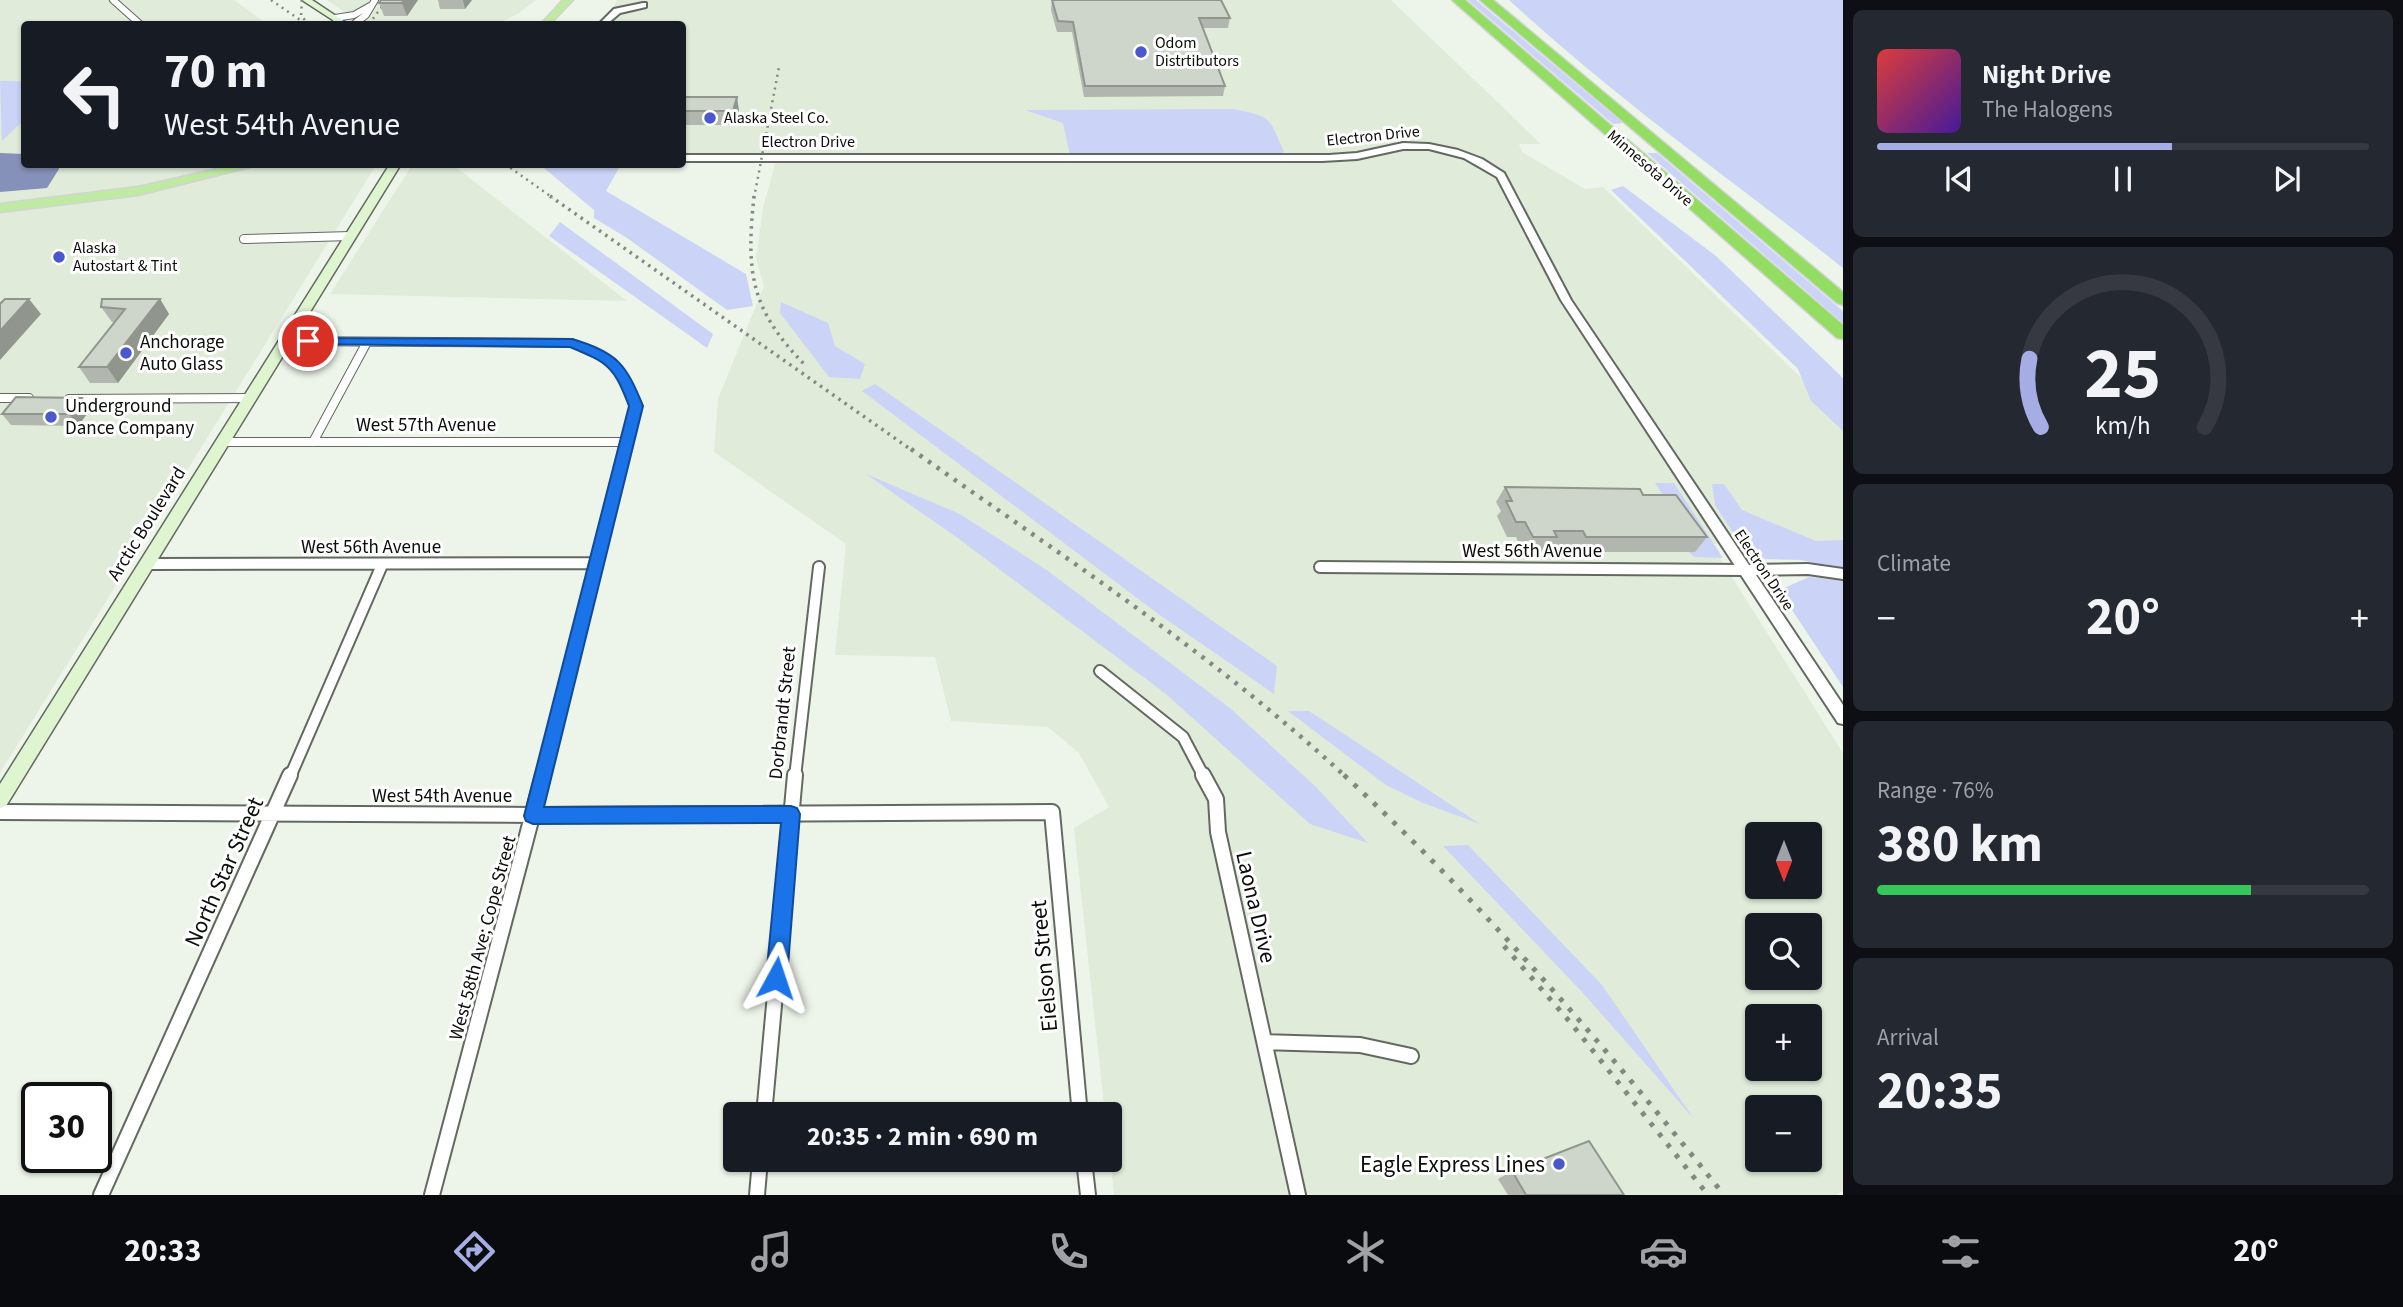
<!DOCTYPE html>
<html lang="en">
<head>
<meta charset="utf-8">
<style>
  :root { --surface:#171b24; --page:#242831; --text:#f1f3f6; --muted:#9ea1a6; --line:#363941; --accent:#a6ade4 }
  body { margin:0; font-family:"Source Sans 3",sans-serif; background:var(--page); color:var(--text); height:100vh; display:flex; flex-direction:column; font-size:26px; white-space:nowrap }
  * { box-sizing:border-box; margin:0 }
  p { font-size:23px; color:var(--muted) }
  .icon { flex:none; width:38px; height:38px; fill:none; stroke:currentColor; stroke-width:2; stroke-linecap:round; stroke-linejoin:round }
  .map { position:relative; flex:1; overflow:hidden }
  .details { display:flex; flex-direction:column; gap:10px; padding:10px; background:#0d0f14; width:560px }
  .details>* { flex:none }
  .guide { position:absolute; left:21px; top:21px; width:665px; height:147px; border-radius:7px; box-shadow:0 2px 5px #0004; background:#171b24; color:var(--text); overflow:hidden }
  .needle { width:46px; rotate:180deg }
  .fabs { position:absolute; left:1745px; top:822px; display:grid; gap:14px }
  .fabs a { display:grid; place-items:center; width:77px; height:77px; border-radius:7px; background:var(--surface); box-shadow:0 2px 5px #0004; font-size:35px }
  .speed { position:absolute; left:21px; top:1082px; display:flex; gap:14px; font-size:35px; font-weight:700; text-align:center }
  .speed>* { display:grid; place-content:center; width:91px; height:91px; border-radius:50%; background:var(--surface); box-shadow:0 2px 5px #0004; line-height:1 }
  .speed .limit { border:4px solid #111; border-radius:10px; background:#fff; color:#111 }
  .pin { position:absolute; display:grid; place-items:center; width:60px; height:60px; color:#fff; margin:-30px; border:4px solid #fff; border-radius:50%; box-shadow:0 2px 7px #0007 }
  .me { position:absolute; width:77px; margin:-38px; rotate:5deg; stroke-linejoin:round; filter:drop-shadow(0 0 5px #0008) }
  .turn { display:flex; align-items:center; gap:24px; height:147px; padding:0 28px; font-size:32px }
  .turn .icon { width:91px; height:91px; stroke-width:2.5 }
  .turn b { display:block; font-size:49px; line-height:60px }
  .big { font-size:52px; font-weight:700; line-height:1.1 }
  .details .tile { flex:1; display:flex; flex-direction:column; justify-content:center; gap:10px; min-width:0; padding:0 24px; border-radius:10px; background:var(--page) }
  .details .dial { align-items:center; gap:0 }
  .dial svg { height:182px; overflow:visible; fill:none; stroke:var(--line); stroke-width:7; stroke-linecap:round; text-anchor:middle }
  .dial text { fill:var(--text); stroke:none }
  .song { display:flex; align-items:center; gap:21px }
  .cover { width:84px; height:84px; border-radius:10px; background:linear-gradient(135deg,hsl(0 70% 55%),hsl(260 70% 35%)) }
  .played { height:7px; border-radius:4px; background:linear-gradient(90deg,var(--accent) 60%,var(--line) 60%) }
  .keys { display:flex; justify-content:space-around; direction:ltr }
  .heat { display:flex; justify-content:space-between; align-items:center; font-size:38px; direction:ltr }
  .charge { height:10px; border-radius:5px; background:linear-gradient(90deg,#34c759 76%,var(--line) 0) }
  .trip { position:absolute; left:723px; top:1102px; width:399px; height:70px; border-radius:7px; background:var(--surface); box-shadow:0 2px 5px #0004; font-weight:700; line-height:70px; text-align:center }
  .menu { display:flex; height:112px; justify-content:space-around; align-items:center; background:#090b0e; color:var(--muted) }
  .menu .icon { width:49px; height:49px }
  .menu .selected { color:var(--accent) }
  .menu b { font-size:32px; color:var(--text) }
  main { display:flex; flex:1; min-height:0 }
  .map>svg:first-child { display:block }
  .built { fill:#e0ebda; fill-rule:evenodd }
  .green { fill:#cbd4f6 }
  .water { fill:#8691b9 }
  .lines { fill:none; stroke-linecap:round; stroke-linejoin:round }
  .minor-far3-casing { stroke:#636960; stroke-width:8 }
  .minor-far2-casing { stroke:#636960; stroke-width:10 }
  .minor-far1-casing { stroke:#636960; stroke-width:14 }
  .minor-casing { stroke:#636960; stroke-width:18 }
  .tertiary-casing { stroke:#636960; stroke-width:4 }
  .secondary-casing { stroke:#636960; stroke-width:3 }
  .primary-casing { stroke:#d3d3d3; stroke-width:3 }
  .motorway-casing { stroke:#d3d3d3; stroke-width:3 }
  .minor-far3 { stroke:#fff; stroke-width:6 }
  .minor-far2 { stroke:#fff; stroke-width:8 }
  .minor-far1 { stroke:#fff; stroke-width:10 }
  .minor { stroke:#fff; stroke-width:14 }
  .tertiary { fill:#fff; fill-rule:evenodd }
  .secondary { fill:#dff5d0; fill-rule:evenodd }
  .primary { fill:#beeba1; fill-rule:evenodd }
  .motorway { fill:#93dd63; fill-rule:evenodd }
  .rail-far3 { stroke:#838981; stroke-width:2.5; stroke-dasharray:2 4.5; stroke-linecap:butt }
  .rail-far2 { stroke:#838981; stroke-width:3.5; stroke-dasharray:2.5 5; stroke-linecap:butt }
  .rail-far1 { stroke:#838981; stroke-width:4.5; stroke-dasharray:3.5 7; stroke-linecap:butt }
  .rail { stroke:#838981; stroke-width:5; stroke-dasharray:4.5 9; stroke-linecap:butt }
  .wall { fill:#b1b7ae }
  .shaded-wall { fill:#90958d }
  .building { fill:#ced5ca; stroke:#90958d; stroke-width:2 }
  .route { fill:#1a73e8; stroke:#114b97; stroke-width:2 }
  .poi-dot { fill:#4a57cd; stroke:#fff; stroke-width:2.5 }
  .labels { text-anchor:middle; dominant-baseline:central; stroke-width:6; stroke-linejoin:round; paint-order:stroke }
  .far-poi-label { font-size:16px; fill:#0b0d0a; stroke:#fff; text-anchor:start }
  .far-street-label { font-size:16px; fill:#0b0d0a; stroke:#fff }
  .poi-label { font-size:19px; fill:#0b0d0a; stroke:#fff; text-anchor:start }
  .street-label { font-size:19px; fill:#0b0d0a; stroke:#fff }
  .near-street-label { font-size:23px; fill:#0b0d0a; stroke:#fff }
  .near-poi-label { font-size:23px; fill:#0b0d0a; stroke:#fff; text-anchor:end }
</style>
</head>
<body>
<main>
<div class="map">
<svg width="1843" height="1195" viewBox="0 0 1843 1195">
  <rect width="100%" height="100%" fill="#edf5ea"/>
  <path class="built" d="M0,0H234L267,24H24V164L376,165L0,773Z
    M327,0H536L519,13L497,24H362Z
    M617,0H1391L1541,144H1519L1522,152L1585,189L1603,187L1843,418V544H1711L1843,753V1191L1836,1195H1114L1110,1156V1115H1105L1074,828L1109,807L1079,753L1048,727L951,721L935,657L835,655L846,544L714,452L718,399L764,286L756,259L763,208L778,153L683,154L682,24H605ZM1757,835H1810V887H1757ZM1757,926H1810V978H1757ZM1757,1017H1810V1069H1757ZM1757,1108H1810V1160H1757Z
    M453,164V165L627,301L330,294L412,165Z"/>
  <path class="green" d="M1468,0H1476L1623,123L1613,124Z
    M1509,0H1843V268C1732,180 1613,97 1509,0Z
    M0,81H24V120L2,141Z
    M1234,109C1272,117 1269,117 1284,152L1272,156L1070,155L1063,123L1025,110Z
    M1647,153H1657L1843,311V323Z
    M544,168H619L606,191L746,274L753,306L727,310L627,238L594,218V210Z
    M1623,186L1716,256L1843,378V431L1811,401L1798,369L1611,190Z
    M560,222L713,334L707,348L549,236Z
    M781,302L828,323L835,346L865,364L860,379L829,377L780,313Z
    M875,384L1277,666L1274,694L1157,613L862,391Z
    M866,474L960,514L1048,571L1230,708L1316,787L1368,843L1310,824L1166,694L959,539Z
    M1655,483H1674L1723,558L1694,557L1625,494L1664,497Z
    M1712,484H1724L1742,510L1816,541L1843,540V568L1800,560L1761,559L1747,554L1715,505Z
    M1809,577L1843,580V687L1788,604L1782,589Z
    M1288,711H1309L1480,824L1423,803L1386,785Z
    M1468,845L1602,985L1694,1119L1583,993L1443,846Z"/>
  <path class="water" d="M0,153L24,154V164L58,165L59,169L47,188L0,192Z"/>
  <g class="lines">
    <g class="minor-far3-casing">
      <path id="minor-far3" d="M113,0L140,24
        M335,18L354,15L370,6
        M354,24L366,15L375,0"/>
    </g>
    <g class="minor-far2-casing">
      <path id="minor-far2" d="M244,239L351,236
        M287,341L572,343L607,359L625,380L636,406L625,451
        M0,398H29
        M69,399L252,398
        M224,442H628
        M313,442L367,342"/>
    </g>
    <g class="minor-far1-casing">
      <path id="minor-far1" d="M147,564L596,563
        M1320,567L1744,570
        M1100,671L1183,737L1204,777
        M290,777L382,565
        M543,777L625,449
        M795,777L819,567"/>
    </g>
    <g class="minor-casing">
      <path id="minor" d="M1203,775L1216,799L1218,832L1298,1195
        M0,812L533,815L1052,812L1080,1115
        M1265,1042L1360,1045L1411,1056
        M764,1115L795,775
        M1084,1160L1088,1195
        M101,1195L290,775
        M432,1195L543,775
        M757,1195L760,1160"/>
    </g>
    <g class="tertiary-casing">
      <path id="tertiary" d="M643,3H646V7L620,13L607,24H599L614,9Z
        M1403,143L1429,144L1458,150L1482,159L1504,173L1571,300L1749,565L1808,564L1843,569V579L1808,574L1756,575L1843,705V724L1838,723L1561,300L1497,177L1464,158L1429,149H1403L1357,159L1322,161H682V155H1329L1357,153Z"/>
    </g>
    <g class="secondary-casing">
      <path id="secondary" d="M302,0H312L348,24H339Z
        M390,164H401L6,806L0,808V784Z"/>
    </g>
    <g class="primary-casing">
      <path id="primary" d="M563,0H573L550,24H541Z
        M239,164H262L138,195L0,212V204L138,187Z"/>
    </g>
    <g class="motorway-casing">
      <path id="motorway" d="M1452,0H1465L1843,325V339L1837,338Z
        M1480,0H1493L1843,292V305L1837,303Z"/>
    </g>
    <use href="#minor-far3" class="minor-far3"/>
    <use href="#minor-far2" class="minor-far2"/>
    <use href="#minor-far1" class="minor-far1"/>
    <use href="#minor" class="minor"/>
    <use href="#tertiary" class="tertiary"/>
    <use href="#secondary" class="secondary"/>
    <use href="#primary" class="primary"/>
    <use href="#motorway" class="motorway"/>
    <path class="rail-far3" d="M271,0L306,24
      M302,0L301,16L309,24
      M369,24L387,0
      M505,164L553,198
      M754,198L779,67"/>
    <path class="rail-far2" d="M550,196L913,451
      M754,196C746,272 750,309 805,365"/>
    <path class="rail-far1" d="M911,449C1059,554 1212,653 1346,777"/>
    <path class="rail" d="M1344,775C1483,904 1606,1047 1724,1195
      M1504,946L1570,1022L1708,1195"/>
  </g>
  <path class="wall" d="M380,0H418L407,16H384L379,3Z
    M438,0H472L465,9H440Z
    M1052,0H1221L1230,18L1228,28H1203L1225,86L1223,96L1084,97L1072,32H1057L1051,10Z
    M682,97L739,110L735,125H682Z
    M160,299L169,314L118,383H90L79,367L114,322H112L101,307Z
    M82,398L90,410L78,426L11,425L2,414Z
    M1505,487L1643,495L1707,537L1695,552H1576L1573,546H1551L1547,552H1523L1516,537H1507L1497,516L1501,511L1496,502Z
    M1512,1171L1624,1195H1508L1498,1179Z"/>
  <path class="shaded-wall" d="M404,0H418L407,16L402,3Z
    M463,0H472L465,9Z
    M737,97L739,110L735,125L733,111Z
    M29,299L41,314L0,360V331Z
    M160,299L169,314L118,383L107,367Z
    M82,398L90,410L78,426L69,414Z"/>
  <path class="building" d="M381,0H404L402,3H379Z
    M1052,0H1221L1230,18H1199L1225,86H1085L1073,22L1058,21Z
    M682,97H737L733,111H682Z
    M5,299H29L0,331V304Z
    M102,299H160L107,367H79L125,309L101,307Z
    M16,397L82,398L69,414H2Z
    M1505,487L1640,489L1643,495H1676L1707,537H1586L1583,531H1554L1557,537H1533L1525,522H1516L1506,501H1512Z
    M1589,1141L1624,1195H1526L1512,1171Z"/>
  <path class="route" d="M308,338L572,339C617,352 626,364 643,406L544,807L791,806L797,808L800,814L787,978L784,985L776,989L769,985L766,978L781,823L533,824L526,821L524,816L629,406C614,367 609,363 570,347L303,344L301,341Z"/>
  <g class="poi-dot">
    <circle cx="1141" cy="52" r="7"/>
    <circle cx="710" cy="118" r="7"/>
    <circle cx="59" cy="257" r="7"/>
    <circle cx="126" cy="353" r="7"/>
    <circle cx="51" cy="417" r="7"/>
    <circle cx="1559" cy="1164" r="7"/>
  </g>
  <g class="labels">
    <g class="far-poi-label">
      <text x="1155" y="43">Odom<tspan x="1155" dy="18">Distrtibutors</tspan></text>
      <text x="724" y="118">Alaska Steel Co.</text>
      <text x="73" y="248">Alaska<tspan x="73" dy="18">Autostart &amp; Tint</tspan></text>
    </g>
    <g class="far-street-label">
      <text transform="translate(1373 136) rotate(-6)">Electron Drive</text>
      <text x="808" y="142">Electron Drive</text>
      <text transform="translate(1650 168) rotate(41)">Minnesota Drive</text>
      <text transform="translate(1764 570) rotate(56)">Electron Drive</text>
    </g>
    <g class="poi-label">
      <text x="140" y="342">Anchorage<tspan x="140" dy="22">Auto Glass</tspan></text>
      <text x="65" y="406">Underground<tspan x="65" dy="22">Dance Company</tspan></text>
    </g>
    <g class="street-label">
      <text x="426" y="425">West 57th Avenue</text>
      <text transform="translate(147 524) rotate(-58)">Arctic Boulevard</text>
      <text x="371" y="547">West 56th Avenue</text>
      <text x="1532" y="551">West 56th Avenue</text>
      <text transform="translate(783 713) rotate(-84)">Dorbrandt Street</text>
      <text x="442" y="796">West 54th Avenue</text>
      <text transform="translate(483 938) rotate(-75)">West 58th Ave; Cope Street</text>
    </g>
    <g class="near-street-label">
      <text transform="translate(224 872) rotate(-66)">North Star Street</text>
      <text transform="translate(1256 907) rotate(77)">Laona Drive</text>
      <text transform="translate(1044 966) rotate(-95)">Eielson Street</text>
    </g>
    <g class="near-poi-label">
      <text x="1545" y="1164">Eagle Express Lines</text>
    </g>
  </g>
</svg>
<div class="fabs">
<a><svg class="needle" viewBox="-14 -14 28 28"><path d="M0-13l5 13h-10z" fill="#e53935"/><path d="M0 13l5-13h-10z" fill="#9ea1a6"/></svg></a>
<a><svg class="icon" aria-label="search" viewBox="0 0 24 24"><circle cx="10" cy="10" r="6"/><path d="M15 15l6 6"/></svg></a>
<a>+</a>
<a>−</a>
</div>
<div class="speed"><div class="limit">30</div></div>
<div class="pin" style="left:308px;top:341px;background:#d93025"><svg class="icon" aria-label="arrive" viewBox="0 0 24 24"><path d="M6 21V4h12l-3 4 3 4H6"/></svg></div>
<svg class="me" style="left:776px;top:978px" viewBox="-20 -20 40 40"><path d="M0-17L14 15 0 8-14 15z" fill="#1a73e8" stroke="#fff" stroke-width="4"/></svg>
<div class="trip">20:35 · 2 min · 690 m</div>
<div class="guide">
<div class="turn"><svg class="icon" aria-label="left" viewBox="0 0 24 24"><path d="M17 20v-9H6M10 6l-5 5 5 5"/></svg><div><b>70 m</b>West 54th Avenue</div></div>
</div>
</div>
<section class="details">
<div class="tile">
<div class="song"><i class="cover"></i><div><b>Night Drive</b><p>The Halogens</p></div></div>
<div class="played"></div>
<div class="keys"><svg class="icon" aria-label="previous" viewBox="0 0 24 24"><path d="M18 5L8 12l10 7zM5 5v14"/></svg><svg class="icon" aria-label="pause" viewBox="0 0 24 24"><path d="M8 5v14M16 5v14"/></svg><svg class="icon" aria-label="next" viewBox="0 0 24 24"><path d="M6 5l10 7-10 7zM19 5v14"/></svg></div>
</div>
<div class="tile dial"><svg viewBox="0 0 100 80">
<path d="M14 69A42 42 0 1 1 86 69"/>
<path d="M14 69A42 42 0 0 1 9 39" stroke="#a6ade4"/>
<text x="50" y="56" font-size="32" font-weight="700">25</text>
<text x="50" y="72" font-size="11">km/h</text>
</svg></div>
<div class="tile"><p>Climate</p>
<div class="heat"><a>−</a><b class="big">20°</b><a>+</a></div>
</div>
<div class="tile"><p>Range · 76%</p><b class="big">380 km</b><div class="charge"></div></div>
<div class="tile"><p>Arrival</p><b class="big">20:35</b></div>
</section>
</main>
<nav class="menu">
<b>20:33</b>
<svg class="icon selected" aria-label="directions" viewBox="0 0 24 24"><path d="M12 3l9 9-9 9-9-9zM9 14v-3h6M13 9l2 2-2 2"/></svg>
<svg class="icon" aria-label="music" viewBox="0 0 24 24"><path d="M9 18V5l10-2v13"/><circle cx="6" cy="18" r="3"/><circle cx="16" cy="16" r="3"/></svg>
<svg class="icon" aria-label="phone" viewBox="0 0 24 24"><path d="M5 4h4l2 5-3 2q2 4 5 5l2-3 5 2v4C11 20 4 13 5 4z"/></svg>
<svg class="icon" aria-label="climate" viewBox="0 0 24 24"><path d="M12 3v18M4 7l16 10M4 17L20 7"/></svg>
<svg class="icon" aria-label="car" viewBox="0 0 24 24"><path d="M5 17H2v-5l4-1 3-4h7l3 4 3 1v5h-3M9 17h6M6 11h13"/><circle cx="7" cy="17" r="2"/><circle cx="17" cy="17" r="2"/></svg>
<svg class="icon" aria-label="filters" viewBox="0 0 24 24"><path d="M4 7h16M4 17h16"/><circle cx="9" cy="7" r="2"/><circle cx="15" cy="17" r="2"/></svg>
<b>20°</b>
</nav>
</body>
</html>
